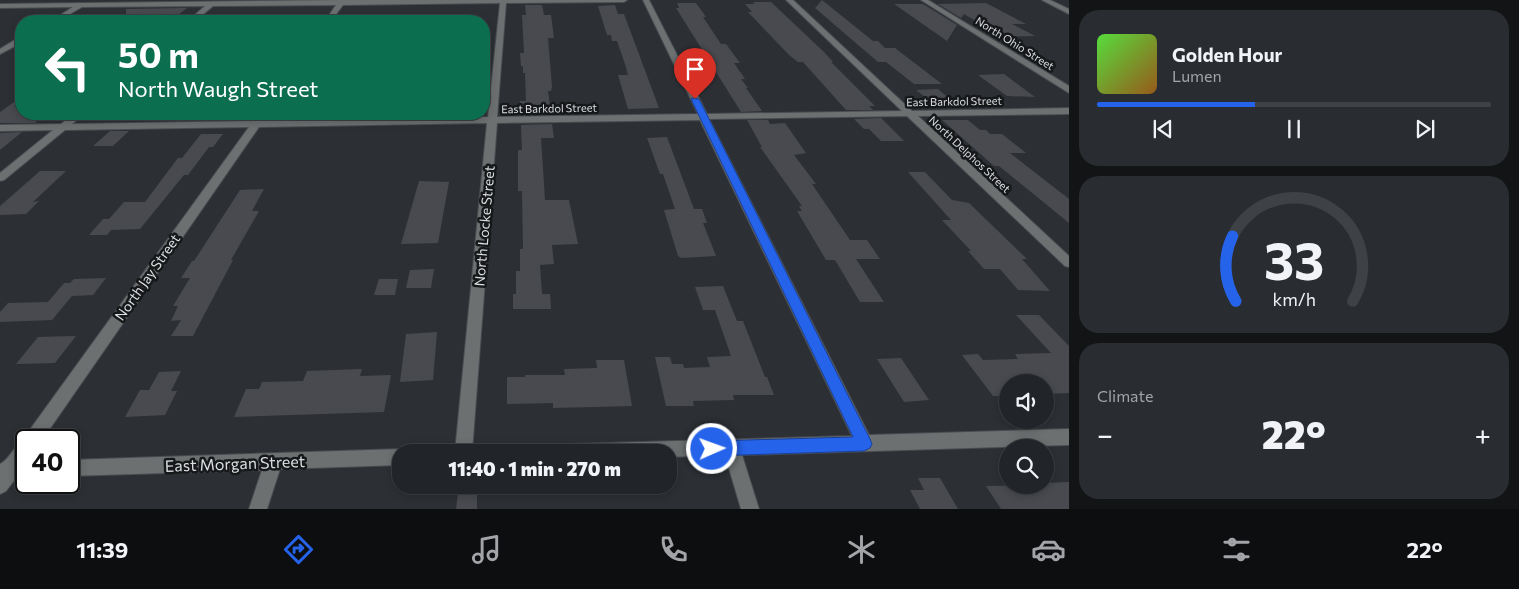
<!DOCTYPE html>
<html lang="en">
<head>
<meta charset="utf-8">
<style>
  :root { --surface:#212428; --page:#292c30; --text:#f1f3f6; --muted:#a2a4a8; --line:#3e4145; --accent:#2563eb }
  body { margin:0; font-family:Commissioner,sans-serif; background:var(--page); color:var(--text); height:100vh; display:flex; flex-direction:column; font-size:19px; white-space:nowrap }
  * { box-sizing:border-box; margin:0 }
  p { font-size:16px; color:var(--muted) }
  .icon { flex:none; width:28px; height:28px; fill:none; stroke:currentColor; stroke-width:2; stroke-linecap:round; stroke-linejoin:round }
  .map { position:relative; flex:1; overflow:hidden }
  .panel { display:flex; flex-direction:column; gap:10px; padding:10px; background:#121416; width:450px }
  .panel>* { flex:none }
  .hud { position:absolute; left:15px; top:15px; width:475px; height:105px; border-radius:20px; box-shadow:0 2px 8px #0003,0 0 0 1px var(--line); background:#0b6e4f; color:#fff; overflow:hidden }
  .tools { position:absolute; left:999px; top:374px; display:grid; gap:10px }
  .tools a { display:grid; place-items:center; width:55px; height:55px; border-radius:50%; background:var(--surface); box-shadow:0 2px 8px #0003,0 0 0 1px var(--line); font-size:25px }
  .speed { position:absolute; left:15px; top:429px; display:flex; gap:10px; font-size:25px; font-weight:700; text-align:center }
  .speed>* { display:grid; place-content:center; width:65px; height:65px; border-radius:50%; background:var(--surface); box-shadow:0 2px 8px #0003,0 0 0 1px var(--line); line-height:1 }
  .speed .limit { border:2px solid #111; border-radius:8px; background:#fff; color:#111 }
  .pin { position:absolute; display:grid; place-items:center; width:42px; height:42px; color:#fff; margin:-51px -21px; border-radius:50% 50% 50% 0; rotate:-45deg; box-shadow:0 0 5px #0007 }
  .pin .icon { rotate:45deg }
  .me { position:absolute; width:55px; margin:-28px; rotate:88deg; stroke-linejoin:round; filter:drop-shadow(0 0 4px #0008) }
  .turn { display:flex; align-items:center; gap:18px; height:105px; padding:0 20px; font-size:22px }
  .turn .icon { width:65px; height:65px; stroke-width:2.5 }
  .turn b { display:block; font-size:35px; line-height:42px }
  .big { font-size:38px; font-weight:800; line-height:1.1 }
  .panel .card { flex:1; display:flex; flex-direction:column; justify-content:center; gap:8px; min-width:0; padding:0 18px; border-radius:20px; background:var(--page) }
  .panel .dial { align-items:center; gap:0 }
  .dial svg { height:130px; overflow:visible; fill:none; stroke:var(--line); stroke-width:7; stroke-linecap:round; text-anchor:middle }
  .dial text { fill:var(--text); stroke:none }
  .song { display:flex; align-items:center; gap:15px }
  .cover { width:60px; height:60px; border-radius:8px; background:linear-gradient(135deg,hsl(110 70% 55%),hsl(30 70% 35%)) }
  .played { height:5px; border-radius:2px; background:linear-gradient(90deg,var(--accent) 40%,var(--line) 40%) }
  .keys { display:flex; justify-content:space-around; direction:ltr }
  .heat { display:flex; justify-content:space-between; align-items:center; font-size:28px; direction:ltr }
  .trip { position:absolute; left:392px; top:444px; width:285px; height:50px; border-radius:20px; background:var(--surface); box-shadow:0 2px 8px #0003,0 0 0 1px var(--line); font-weight:800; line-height:50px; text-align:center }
  .menu { display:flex; height:80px; justify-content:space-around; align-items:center; background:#0d0e10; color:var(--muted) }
  .menu .icon { width:35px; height:35px }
  .menu .on { color:var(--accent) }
  .menu b { font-size:22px; color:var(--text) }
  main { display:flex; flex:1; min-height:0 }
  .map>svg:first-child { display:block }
  .building { fill:#484a4f }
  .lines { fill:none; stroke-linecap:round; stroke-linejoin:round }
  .minor-casing { stroke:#484c51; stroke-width:2 }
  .minor { fill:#6d7071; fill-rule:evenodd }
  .route { fill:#2563eb; stroke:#184099 }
  .labels { text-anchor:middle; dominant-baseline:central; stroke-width:5; stroke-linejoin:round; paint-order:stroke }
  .far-street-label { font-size:11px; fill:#dcdfe2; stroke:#16181a }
  .street-label { font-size:14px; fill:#dcdfe2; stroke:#16181a }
  .near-street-label { font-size:16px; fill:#dcdfe2; stroke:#16181a }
</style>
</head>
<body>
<main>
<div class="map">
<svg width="1069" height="509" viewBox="0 0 1069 509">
  <rect width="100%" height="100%" fill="#2c3035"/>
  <path class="building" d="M822,0L873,41H878L885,48H895L942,84H914L886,62H878L815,8Z
    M753,2H771L824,52L833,62H831L875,106H869L873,110H846L803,62H798L789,55L748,12H752L745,4H755Z
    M677,3H696L706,17H703L721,44H726L740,63H734L745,79H741L748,88H746L762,111L741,112L676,8H679Z
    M986,3L1026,24H1012L1035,36L1003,37L964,14L961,18L938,4Z
    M894,4H923L957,25L947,41Z
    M525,5H542L544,15H551L554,38H548L552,87L551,91H548L551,114L520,115V101H526L525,73H523V66H521L520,53H524L522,15H526Z
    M615,5L618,14H624L659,108L628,109L618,75H628L626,67L617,41H612L611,35H607L598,6Z
    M187,8L170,21H126V9Z
    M1004,74L1035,97L1007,96L978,75Z
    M938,89L957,105H935L916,90Z
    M21,97V114H46L35,123H0V112Z
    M129,114H146L139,121H120Z
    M881,118L904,141H881L869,129H864L854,119Z
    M747,120H768L770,124L785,123L806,153L794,155L816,184H812L850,240H867L880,259H856L884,302H860L835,260H826L797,211H802L799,206H802L760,147H762Z
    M942,120H968L980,130H986L990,134H1002L1026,153H1010L1069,199V223L999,166H994Z
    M552,124L554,138H541L545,200H569L578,244L552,245L554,264L540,265L542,294H550L551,309H513V294H516V271H520V249H523L522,191H518V150H522L521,125Z
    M110,131H129L113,146H93Z
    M22,132L0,150V133Z
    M201,134H223L213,147H209L188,175H184L140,229L111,230L107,235H89L103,219H109L124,202H145L178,158H182Z
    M667,137L694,209H702L707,223H703L716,256L681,258L678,256L664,210L675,209L663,174H660L647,138Z
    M40,171H66L33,202L39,201L26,214L0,215V206Z
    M908,172H925L952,200L969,203L1027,259H1022L1050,291L1018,290L1000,269H984L968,251H971L942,220H951Z
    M419,181L449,182L438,243L401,244Z
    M264,189L252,211H259L231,260H233L193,336H171L181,320L171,321L178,306H173L190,278H181L192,261H194L240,190Z
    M434,269L431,288H406L410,270Z
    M106,278L93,295L72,296L52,320L0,322V312L8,303L48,302L64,283H70L74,279Z
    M379,279H398L395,295H374Z
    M723,286L737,321H743L765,377H767L774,395H733L734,400L693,401L694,406H666L655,357H670L672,364H683L684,368L710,367L707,357L731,356L715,310H703L695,287Z
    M1016,315H1039L1069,346V393L1045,394V382H1008V396H993L962,355L978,354L983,360L1018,359L1015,354L1051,353Z
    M437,332L433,380L400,382L406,334Z
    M76,336L55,363L16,364L38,337Z
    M901,358L929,400L904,402L877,359Z
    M596,360H624L632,406L553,408V403L507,404V377H525V375H565L564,369L597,368Z
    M362,369L360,376L391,375L384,412L234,417L246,389H259L262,382L303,381L307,371Z
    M181,371L171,391H177L165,415L125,417L140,390H149L159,372Z
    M918,478H940L958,509H920L910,490H924Z
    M1069,482V509H1001L986,486L1045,485V483Z
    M458,494L477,495V509H456Z"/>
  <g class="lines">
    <g class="minor-casing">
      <path id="minor" d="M340,0H627L624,2L506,3L497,117L698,114L643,0H649L707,114L902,111L786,0H793L912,111L1069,108V114L918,116L1069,256V267L1065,266L907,116L709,119L869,435L1069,429V445L742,455L759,509H741L725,455L669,457V452H564L566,446L572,444L852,436L700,120L497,123L472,452H455L487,123L259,127L42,440H26V477L16,478L6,491L0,494V464C11,459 13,445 24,441L26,435L249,127L65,130L4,180L0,181V173L53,130L0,131V125L61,124L74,114H84L72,124L253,121L259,114H268L263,121L488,117L500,3L343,5L331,21H325L336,5L213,6L195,21H188L205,6L82,7L58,21H51L73,7L0,8V4Z
        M921,0H928L1069,86V93Z
        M1042,0H1050L1069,9V14Z
        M18,38H21V43L0,54V49Z
        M401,449L408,452H401V465L280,469L267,509H249L262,470L69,476V460Z"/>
    </g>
    <use href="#minor" class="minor"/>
  </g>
  <path class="route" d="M692,98L699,99L870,439L872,444L870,448L864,451L712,456L706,454L704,449L706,444L712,441L853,437L691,99Z"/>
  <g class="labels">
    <g class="far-street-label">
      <text transform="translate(1015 43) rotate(32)">North Ohio Street</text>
      <text transform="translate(954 101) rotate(-1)">East Barkdol Street</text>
      <text transform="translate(549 108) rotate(-1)">East Barkdol Street</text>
      <text transform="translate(970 154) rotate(43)">North Delphos Street</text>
    </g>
    <g class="street-label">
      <text transform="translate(484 226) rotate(-85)">North Locke Street</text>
      <text transform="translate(147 277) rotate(-55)">North Jay Street</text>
    </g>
    <g class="near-street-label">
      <text transform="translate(235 463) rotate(-2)">East Morgan Street</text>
    </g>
  </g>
</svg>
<div class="tools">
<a><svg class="icon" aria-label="sound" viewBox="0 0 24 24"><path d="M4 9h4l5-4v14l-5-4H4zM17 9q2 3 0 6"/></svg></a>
<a><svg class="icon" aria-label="search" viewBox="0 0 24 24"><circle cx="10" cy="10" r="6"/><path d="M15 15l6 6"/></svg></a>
</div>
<div class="speed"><div class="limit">40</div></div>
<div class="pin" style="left:695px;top:99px;background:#d93025"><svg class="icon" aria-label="arrive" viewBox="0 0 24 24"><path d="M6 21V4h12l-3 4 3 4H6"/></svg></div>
<svg class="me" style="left:712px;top:449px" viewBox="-20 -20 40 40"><circle r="17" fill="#2563eb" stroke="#fff" stroke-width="3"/><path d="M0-11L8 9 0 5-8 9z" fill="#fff"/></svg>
<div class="trip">11:40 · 1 min · 270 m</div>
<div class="hud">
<div class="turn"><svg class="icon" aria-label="left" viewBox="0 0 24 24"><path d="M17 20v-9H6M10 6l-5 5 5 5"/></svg><div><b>50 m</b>North Waugh Street</div></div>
</div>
</div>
<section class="panel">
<div class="card">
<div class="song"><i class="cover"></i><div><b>Golden Hour</b><p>Lumen</p></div></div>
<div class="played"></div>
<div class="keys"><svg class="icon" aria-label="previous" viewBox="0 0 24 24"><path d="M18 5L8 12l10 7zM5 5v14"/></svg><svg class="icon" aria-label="pause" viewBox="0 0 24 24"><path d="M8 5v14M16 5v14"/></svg><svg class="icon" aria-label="next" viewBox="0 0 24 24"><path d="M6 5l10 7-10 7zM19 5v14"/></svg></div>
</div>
<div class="card dial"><svg viewBox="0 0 100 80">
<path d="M14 69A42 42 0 1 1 86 69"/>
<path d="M14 69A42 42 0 0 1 12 29" stroke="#2563eb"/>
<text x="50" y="56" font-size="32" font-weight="700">33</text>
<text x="50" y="72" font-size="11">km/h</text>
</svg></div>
<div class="card"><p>Climate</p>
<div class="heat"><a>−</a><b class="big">22°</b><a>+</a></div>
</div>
</section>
</main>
<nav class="menu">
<b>11:39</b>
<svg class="icon on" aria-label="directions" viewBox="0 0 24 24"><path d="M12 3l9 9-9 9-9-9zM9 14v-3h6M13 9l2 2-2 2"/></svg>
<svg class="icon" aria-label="music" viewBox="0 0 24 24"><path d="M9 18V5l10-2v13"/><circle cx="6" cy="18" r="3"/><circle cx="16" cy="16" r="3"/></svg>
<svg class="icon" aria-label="phone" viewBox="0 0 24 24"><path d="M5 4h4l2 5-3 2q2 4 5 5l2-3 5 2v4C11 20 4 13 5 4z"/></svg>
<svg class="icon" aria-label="climate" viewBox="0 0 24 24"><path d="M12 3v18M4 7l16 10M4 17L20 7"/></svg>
<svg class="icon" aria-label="car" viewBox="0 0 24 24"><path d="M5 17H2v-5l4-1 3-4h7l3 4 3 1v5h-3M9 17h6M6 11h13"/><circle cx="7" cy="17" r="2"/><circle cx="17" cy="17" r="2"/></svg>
<svg class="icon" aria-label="filters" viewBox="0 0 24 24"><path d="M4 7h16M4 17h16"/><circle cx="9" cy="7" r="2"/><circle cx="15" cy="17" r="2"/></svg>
<b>22°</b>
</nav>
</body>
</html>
